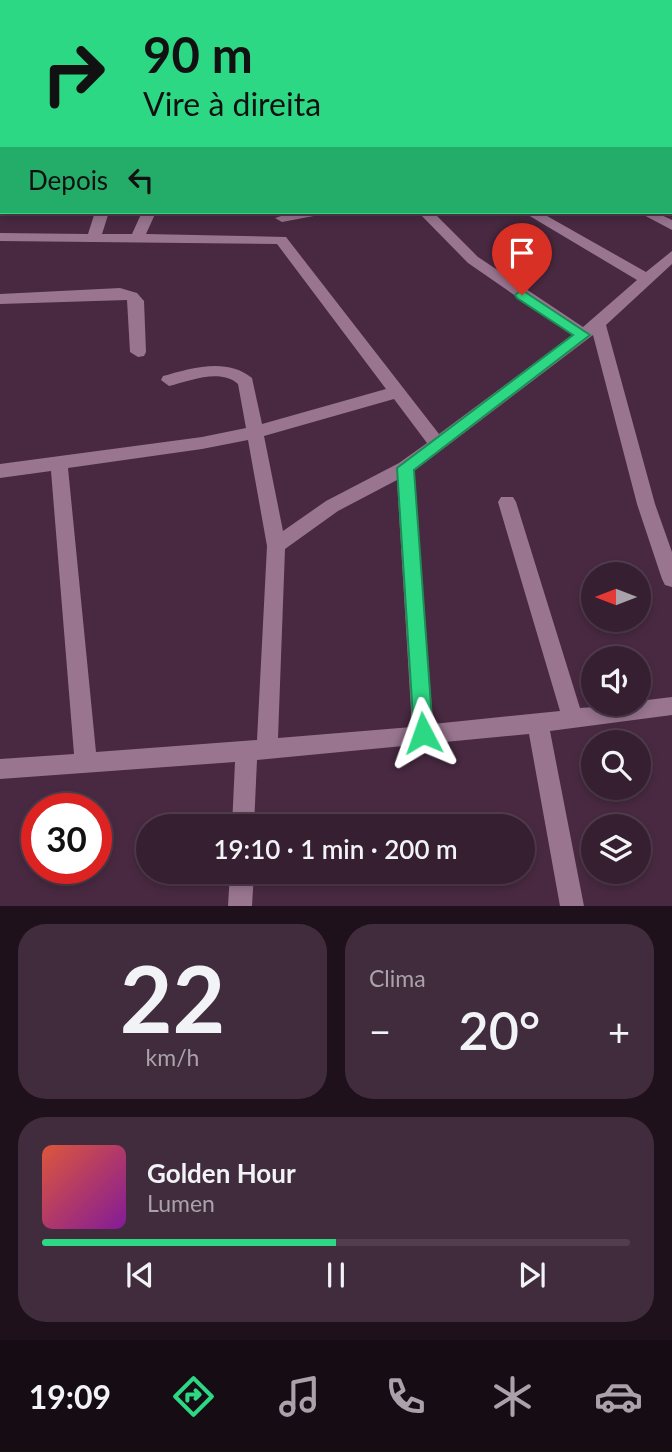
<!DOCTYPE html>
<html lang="pt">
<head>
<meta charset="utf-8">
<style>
  :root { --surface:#361f31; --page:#412c3d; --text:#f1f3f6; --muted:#aaa2ab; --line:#503d4d; --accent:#2dd884 }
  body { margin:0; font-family:Lato,sans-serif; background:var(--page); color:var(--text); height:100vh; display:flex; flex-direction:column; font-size:26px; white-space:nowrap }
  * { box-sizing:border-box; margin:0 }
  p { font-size:23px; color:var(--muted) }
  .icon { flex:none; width:38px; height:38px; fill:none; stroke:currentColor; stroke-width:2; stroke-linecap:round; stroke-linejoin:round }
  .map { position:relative; height:906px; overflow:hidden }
  .panel { display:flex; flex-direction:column; gap:18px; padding:18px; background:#1e111b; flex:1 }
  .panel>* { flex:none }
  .banner { position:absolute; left:0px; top:0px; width:672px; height:214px; box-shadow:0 4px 10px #0003,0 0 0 2px var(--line); background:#2dd884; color:#111; overflow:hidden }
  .needle { width:46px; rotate:270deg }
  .buttons { position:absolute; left:581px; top:562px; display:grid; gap:14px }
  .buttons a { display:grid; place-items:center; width:70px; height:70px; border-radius:50%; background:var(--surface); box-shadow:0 4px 10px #0003,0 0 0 2px var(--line); font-size:35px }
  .speed { position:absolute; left:21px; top:793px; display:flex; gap:14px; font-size:35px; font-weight:700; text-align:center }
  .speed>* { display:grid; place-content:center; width:91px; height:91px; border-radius:50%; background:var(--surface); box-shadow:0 4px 10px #0003,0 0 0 2px var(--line); line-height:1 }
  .speed .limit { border:10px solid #d22; background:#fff; color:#111 }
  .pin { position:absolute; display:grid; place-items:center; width:60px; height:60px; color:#fff; margin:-72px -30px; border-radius:50% 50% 50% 0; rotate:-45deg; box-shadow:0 0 7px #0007 }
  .pin .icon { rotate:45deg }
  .me { position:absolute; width:77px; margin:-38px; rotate:356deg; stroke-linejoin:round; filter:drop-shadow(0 0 5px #0008) }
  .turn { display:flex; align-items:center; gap:24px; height:147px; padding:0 28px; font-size:32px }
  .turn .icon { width:91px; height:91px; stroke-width:2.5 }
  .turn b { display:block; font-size:49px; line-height:60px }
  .then { display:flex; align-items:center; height:66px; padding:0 28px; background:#0003; gap:14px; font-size:26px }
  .big { font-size:52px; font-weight:600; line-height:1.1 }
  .panel .tile { flex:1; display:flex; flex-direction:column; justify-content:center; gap:10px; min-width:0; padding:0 24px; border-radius:28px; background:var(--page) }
  .panel .dial { align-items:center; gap:0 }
  .dial b { font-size:91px; line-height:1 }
  .song { display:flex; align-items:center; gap:21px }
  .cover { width:84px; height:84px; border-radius:10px; background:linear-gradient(135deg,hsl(10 70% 55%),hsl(290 70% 35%)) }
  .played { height:7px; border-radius:4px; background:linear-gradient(90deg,var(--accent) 50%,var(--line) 50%) }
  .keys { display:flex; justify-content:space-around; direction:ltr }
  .heat { display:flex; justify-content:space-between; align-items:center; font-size:38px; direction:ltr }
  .panel .tiles { flex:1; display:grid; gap:18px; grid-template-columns:1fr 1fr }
  .tile:last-child { grid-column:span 2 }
  .trip { position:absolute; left:136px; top:814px; width:399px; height:70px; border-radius:35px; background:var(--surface); box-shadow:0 4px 10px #0003,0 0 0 2px var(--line); font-weight:600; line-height:70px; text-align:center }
  .dock { display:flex; height:112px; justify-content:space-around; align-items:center; background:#160c14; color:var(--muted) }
  .dock .icon { width:49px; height:49px }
  .dock .selected { color:var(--accent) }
  .dock b { font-size:32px; color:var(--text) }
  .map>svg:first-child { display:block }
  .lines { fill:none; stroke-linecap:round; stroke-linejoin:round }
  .minor { fill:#997590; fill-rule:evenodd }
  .route { fill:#2dd884; stroke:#1d8c56; stroke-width:2 }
</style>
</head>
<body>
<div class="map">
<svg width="672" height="906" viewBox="0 0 672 906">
  <rect width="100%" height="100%" fill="#482941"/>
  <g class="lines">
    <path class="minor" d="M12,0H22L11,2Z
      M577,0H587L588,2H577Z
      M0,26H2L0,35Z
      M0,54H2V62H0Z
      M670,93L672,94V102L670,101Z
      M0,117H2V125H0Z
      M0,149H2V157H0Z
      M95,212H109L102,234H132L142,212H156L146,234L286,237L439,434L572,335L468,263L418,212H433L478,257L583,327L637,280L523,212H540L646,272L672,251V264L606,325L655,504L672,552V587L665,585L662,579L637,504L593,335L414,471L433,724L560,711L498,502L501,497H513L516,502L580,708L639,704V701L672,697V715L550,731L584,906H560L529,734L257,760L254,826H232L235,762L0,779V759L74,754L51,471L0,478V464L202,437L246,428L238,384C220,368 190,381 169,386L161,380L163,376C191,368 227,357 252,378L262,424L386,389L277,244L0,241V233L88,234ZM394,399L427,443L399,463L326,501L283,531L264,436ZM248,440L267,546L257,740L96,752L68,468L202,449ZM397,480L412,727L278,738L285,549L338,511Z
      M293,212H321L319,215L282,222L275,218Z
      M638,212H655L672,220V230Z
      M120,288L137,293L144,301L146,352L144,356L138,357L130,352L127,300L0,304V294Z
      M230,872H254L252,906H228Z"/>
  </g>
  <path class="route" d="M522,290L590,335L414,470L433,733L430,739L423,742L416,739L414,733L397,468L573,335L517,298L515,295Z"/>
</svg>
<div class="buttons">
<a><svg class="needle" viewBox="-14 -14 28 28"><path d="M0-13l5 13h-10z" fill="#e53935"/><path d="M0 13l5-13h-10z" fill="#aaa2ab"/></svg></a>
<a><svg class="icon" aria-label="sound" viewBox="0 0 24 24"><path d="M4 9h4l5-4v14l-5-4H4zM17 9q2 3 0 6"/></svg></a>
<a><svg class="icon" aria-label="search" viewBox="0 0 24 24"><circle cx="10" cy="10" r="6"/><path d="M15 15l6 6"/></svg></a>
<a><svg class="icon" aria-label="layers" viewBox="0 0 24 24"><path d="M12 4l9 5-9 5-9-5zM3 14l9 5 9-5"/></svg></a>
</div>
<div class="speed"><div class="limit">30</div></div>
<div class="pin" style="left:522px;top:295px;background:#d93025"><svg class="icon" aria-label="arrive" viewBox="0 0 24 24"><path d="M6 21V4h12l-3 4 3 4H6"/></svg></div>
<svg class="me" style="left:423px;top:733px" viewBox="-20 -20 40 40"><path d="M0-17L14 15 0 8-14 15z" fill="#2dd884" stroke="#fff" stroke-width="4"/></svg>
<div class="trip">19:10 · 1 min · 200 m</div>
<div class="banner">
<div class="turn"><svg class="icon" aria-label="right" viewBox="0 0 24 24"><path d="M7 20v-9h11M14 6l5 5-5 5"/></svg><div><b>90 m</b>Vire à direita</div></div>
<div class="then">Depois<svg class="icon" aria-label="left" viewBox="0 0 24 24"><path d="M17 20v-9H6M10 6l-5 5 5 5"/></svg></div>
</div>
</div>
<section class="panel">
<div class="tiles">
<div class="tile dial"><b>22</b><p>km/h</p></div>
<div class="tile"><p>Clima</p>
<div class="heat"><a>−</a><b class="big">20°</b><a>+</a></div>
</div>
<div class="tile">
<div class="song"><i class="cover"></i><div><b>Golden Hour</b><p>Lumen</p></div></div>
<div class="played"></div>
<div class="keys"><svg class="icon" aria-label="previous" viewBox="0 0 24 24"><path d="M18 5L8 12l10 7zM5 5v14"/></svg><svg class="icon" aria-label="pause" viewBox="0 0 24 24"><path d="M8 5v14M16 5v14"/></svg><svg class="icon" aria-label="next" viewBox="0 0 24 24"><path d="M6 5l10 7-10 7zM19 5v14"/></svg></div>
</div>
</div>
</section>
<nav class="dock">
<b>19:09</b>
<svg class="icon selected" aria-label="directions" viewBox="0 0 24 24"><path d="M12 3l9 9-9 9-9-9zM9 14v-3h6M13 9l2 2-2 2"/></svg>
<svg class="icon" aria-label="music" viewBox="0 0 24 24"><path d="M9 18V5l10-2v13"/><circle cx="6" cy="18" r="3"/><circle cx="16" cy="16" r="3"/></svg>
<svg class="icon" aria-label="phone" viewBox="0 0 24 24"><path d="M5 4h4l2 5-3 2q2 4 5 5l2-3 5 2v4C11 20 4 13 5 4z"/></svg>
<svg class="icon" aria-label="climate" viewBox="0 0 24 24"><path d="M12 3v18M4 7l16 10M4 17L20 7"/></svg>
<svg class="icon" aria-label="car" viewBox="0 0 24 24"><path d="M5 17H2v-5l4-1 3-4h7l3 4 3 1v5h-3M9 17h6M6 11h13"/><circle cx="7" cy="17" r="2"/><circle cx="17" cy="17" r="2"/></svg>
</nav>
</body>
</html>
